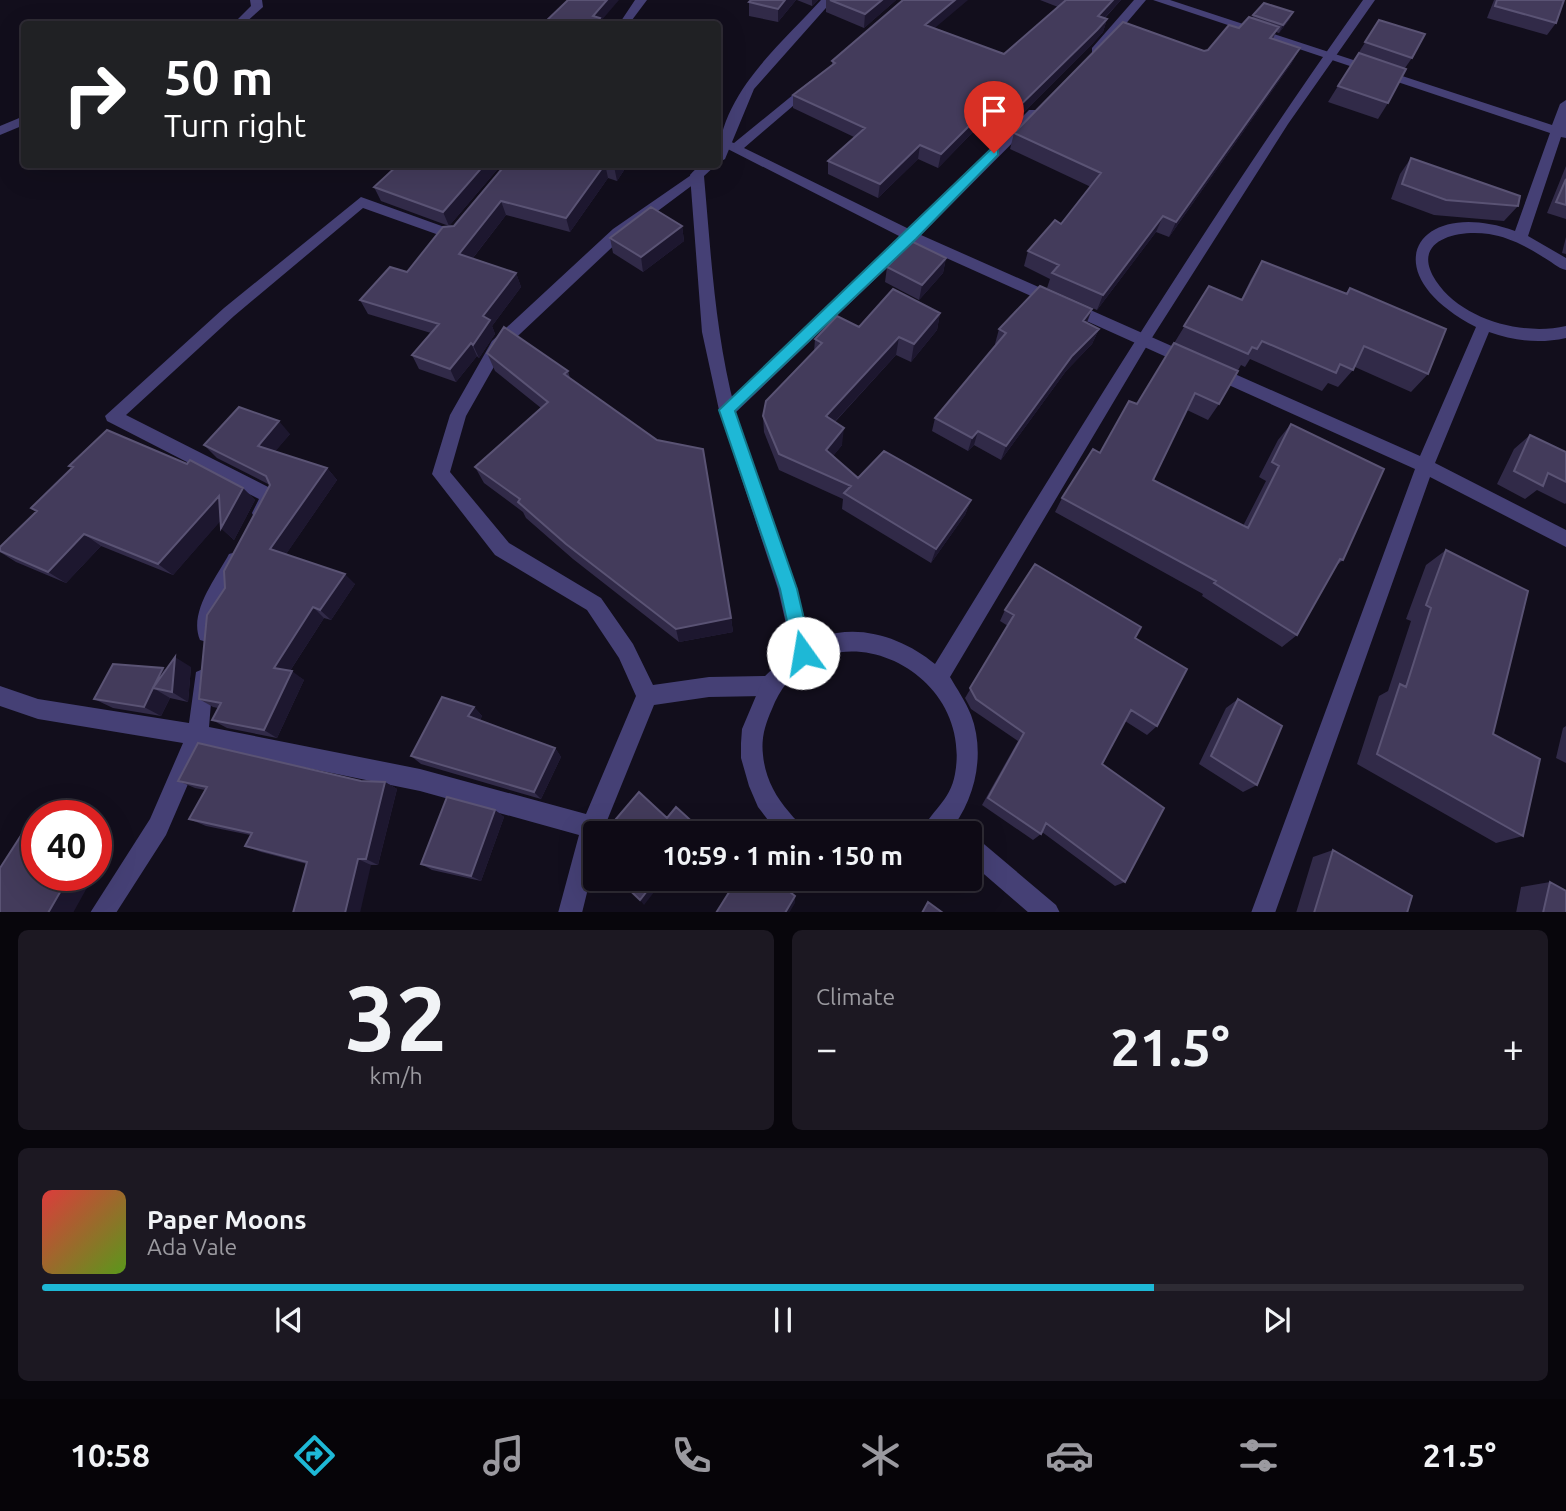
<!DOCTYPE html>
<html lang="en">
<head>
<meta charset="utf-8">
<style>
  :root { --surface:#0e0a15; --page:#1c1822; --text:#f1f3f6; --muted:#9b9aa0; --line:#2e2b34; --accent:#1eb8d6 }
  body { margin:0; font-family:Ubuntu,sans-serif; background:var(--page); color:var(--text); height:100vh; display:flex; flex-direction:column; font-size:26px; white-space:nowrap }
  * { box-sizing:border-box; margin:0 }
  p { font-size:23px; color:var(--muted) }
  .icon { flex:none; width:38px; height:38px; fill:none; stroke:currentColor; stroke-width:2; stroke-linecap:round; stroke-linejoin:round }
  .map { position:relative; height:912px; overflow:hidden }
  .panel { display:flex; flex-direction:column; gap:18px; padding:18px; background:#08060c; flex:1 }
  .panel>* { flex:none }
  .guide { position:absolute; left:21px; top:21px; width:700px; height:147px; border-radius:7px; box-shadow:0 7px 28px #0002,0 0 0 2px var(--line); background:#202124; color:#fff; overflow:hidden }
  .speed { position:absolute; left:21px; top:800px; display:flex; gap:14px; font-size:35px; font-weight:700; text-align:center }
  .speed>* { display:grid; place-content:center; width:91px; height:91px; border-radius:50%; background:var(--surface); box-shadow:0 7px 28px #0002,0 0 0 2px var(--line); line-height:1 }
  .speed .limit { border:10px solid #d22; background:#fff; color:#111 }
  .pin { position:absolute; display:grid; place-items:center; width:60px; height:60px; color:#fff; margin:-72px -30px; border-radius:50% 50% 50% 0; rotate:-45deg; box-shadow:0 0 7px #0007 }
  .pin .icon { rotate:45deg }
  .me { position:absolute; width:77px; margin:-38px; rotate:347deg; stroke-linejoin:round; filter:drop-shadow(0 0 5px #0008) }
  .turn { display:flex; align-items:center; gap:24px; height:147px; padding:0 28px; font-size:32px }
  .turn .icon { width:91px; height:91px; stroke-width:2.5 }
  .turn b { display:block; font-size:49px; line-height:60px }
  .big { font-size:52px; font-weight:700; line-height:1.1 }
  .panel .card { flex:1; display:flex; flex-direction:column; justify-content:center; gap:10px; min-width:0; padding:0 24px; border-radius:10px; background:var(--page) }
  .panel .dial { align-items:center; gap:0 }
  .dial b { font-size:91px; line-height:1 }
  .song { display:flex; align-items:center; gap:21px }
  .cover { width:84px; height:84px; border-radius:10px; background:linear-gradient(135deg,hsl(0 70% 55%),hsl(90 70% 35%)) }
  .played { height:7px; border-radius:4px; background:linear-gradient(90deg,var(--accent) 75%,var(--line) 75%) }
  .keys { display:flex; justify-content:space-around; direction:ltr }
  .heat { display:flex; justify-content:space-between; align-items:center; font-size:38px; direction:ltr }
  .panel .tiles { flex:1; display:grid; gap:18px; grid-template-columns:1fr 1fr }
  .card:last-child { grid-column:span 2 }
  .trip { position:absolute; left:583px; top:821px; width:399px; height:70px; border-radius:7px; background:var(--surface); box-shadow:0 7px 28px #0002,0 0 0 2px var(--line); font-weight:700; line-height:70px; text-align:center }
  .menu { display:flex; height:112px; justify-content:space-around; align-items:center; background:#060408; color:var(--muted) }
  .menu .icon { width:49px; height:49px }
  .menu .selected { color:var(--accent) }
  .menu b { font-size:32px; color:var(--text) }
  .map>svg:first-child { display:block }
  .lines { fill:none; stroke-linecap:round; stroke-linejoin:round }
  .minor { fill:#454075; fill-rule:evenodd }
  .tertiary { fill:#454075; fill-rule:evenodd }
  .wall { fill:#312a48 }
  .shaded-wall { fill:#1d172f }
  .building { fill:#433b5b; stroke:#5a5374; stroke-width:2 }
  .route { fill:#1eb8d6; stroke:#14788b; stroke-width:2 }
</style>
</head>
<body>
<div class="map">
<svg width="1566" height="913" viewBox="0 0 1566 913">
  <rect width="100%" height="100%" fill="#120e1c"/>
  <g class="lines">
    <path class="minor" d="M250,0H262L263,7L244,24H233L251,6Z
      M635,0H647L629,24H619Z
      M1134,0H1146L1100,54H1092V48Z
      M1153,0H1170L1552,125L1560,104L1566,100V138L1561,137L1528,236L1566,258V270C1557,268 1551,261 1543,257C1526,246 1508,237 1489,234C1458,229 1409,240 1436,281C1462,320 1523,336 1566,326V338C1539,344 1515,341 1489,332L1435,463L1566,530V547L1430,477L1275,913H1251L1415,469L913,243L733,415H721L719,410L901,237L718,144L725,140L734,143L810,81L816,85L814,88L744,148L909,229L1029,110H1039V116L921,235L1420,456L1476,327C1370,272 1417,196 1515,231L1550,133Z
      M24,116V125L0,135V126Z
      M697,171L704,175L702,178L623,237L504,349L466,416L450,472L509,543L601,598L633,644L653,685L709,677L768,676L775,679L778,686L775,693L768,696L709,697L654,705L602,833H595V860L582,913H558L579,835L420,791L204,747L166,835L116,913H90L150,819L183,743L38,719L0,706V686L38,699L189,723L196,672L203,669L210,672L213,679L209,727L420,769L586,814L636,696L619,658L587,610L495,555L432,474L450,415L492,341L613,229Z
      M361,197L450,229L458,223L465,228L458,239L453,240L363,208L234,316L126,415L276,491L279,496L267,519L261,521L255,519L252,513L259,499L107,421L105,416L224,308Z
      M236,552L243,554L245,560L219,611L214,640L207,642L200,640C188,612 217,577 229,554Z"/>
    <path class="tertiary" d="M821,0H833L754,89L725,159L718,163C718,96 779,46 821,0Z
      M1363,0H1375L1288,124L1148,344L950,677C957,689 966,702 971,715C986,754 975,802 948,833H921C930,811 950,802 955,774C975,663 816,598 772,709C765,725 761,738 763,755C765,777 775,796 789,812C795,820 802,824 805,833H778L758,807L749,786L741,758V743L742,729L764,677L792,650L778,589L719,410L702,332L690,175C698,165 705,164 717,164L704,176C711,255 715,333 735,409C757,488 791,562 811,642C819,639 828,634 837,633C871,627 909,642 935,664C1073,439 1210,215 1363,0Z
      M970,836L978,839L1056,905L1060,913H1029L970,862Z"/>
  </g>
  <path class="wall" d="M751,0H796L778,22L749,16V2Z
    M797,0H818L812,6Z
    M826,0H896L864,28L826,12Z
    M1040,0H1121L1105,18L1107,19L1103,32L1093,43L994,142L973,132L938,168L918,159L878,198L828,174V161L854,137L793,108V95L832,65V61L935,28L1004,54L1058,7Z
    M1494,0H1564L1556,23L1547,35L1487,18Z
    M1293,12L1289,20L1279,33L1276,32L1273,39L1300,48L1291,64L1169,237L1156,232L1097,310L1047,288L1050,279L1024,266L1028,251L1061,224L1091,187L1010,149L1014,133L1208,50L1239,28L1252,18L1253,15Z
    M1379,20L1412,58L1405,68L1388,103L1378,119L1328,102Z
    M1411,158L1518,206L1504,221L1434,215L1391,199L1400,174Z
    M502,164L449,226L381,201L374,187Z
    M506,164H628L617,181L608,178L570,232L506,215L473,258L516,273L521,287L492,326L495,334L479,358L477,356L456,382L419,369L412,355L431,333L368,314L360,300L407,272L454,226Z
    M1566,166V219L1547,213Z
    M682,226L684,241L643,272L613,253L610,238Z
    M1566,237V254L1562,253Z
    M946,258L943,273L919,300L885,282L887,267Z
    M1262,261L1346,293L1350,288L1428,374L1411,392L1355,367L1353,370L1338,387L1328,383L1322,391L1250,359L1245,367L1241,365L1219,404L1208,420L1187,410L1153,480L1243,526L1266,481L1259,477L1278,440L1291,424L1343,560L1336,566L1297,635L1282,647L1202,596L1203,594L1055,512L1062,498L1100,453L1137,404L1209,286L1241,300L1251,279Z
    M1092,309L1087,323L1099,329L1092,344L1066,371L1001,460L974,445L968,451L932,431L935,418L997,345L995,344L999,329Z
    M940,313L937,330L911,362L896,355L835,422L842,445L833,456L858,478L971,500L965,515L931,563L842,509L843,499L779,470L764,432L763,416L814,352L815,339Z
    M487,353L568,371L570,378L731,618L733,632L679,642L573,559L526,518L523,512L484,483L475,467L541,408L495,371Z
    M290,434L275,451L327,468L337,480L286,554L355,584L331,620L324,618L290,671L304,680L277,738L227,728L212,720L218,708L213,707L199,699L225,588L270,485L217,458L204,445Z
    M1530,435L1566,452V503L1565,504L1537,490L1525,499L1497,484L1514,449Z
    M69,466L243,488L255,500L234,540L221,528L220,521L173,575L101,546L66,583L16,562L0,552V547L36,512L31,508L72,468Z
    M1446,550L1493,734L1523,836L1496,843L1357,764L1379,696L1388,691L1411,621L1406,619L1426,565Z
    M1005,610L1135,638L1157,726L1147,735L1125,721L1102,764L1125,882L1115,886L1042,832L1041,834L1033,840L982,805L1018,741L971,709L965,698L1008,626L1000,621Z
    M191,667L188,702L170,698L161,716L113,708L94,699L166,670Z
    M1238,699L1257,785L1243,792L1199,764L1226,708Z
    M474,707L482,716L480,720L555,748L561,757L541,799L421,764L411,756Z
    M1566,726V763L1556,758L1563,728Z
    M178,781L385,782L397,789L378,865L307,864L261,852L245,846L250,835L206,826L189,819L205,790L195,788Z
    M495,810L504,817L481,881L432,870L421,864Z
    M1333,850L1407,913H1296L1313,857Z
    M1550,882L1566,913H1516L1521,887Z"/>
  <path class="shaded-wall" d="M607,0H619L601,21L602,24L593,16Z
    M785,0H796L778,22V9Z
    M812,0H818L812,6Z
    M882,0H896L864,28L865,14Z
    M955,0H968L923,38L925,25Z
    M1113,0H1121L1094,29L1098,16Z
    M1293,12L1289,20L1279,33L1283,25Z
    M1107,19L1103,32L1093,43L994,142L997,128Z
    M1300,48L1291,64L1169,237L1176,222Z
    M976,119L973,132L938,168L941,154Z
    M920,145L918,159L878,198L880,184Z
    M485,164H502L449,226L443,212Z
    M605,164L608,178L570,232L566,218Z
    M615,164H628L617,181L614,166Z
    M501,201L506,215L465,268L459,254Z
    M1163,216L1156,232L1097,310L1103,295Z
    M682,226L684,241L643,272L641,257Z
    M946,258L943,273L919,300L922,285Z
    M516,273L521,287L492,326L495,334L479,358L473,345L483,316Z
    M1092,309L1086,324L1083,321Z
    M940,313L937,330L911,362L914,344Z
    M1099,329L1092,344L1066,371L1001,460L1006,446L1072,356Z
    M899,337L896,355L825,432L826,416Z
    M471,343L477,356L456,382L450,369Z
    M279,421L290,434L269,459L258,446Z
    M844,428L842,445L825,466L826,450Z
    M978,431L974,445L968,451L972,438Z
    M327,468L337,480L282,560L270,549Z
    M243,488L255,500L234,540L221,528Z
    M219,496L232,508L173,575L158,564Z
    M971,500L965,515L931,563L936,549Z
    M84,534L101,546L66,583L48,572Z
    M345,574L355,584L331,620L320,610Z
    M313,607L324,618L286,677L274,668Z
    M731,618L733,632L679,642L676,629Z
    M175,657L191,667L188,702L172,692L153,688L163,668L173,675Z
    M292,671L304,680L277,738L264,730Z
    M153,688L170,698L161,716L144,707Z
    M474,707L482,716L477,725L468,716Z
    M555,748L561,757L541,799L534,792Z
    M385,782L397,789L378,865L366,859Z
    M495,810L504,817L481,881L471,876Z
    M698,827L701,833H693Z
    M96,853L105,856L96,871Z
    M358,859L371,865L360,913H345Z
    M70,875H94L73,913H48Z
    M657,878H665L644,905L640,900Z
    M795,896V903L789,913H785Z"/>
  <path class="building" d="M568,0H607L593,16L600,18L598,21L615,24H543Z
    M751,0H785L778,9L749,2Z
    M830,0H882L865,14Z
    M903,0H955L925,25L1004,54L1066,0H1113L1098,16L1107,19L1097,30L997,128L976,119L941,154L920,145L880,184L828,161L865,128L793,95L835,63L832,61Z
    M1497,0H1564L1556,23L1495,6Z
    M1264,3L1293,12L1283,25L1253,15Z
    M1249,17L1279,27L1270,38L1300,48L1176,222L1163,216L1103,295L1052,273L1059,265L1028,251L1055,220L1061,224L1101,173L1014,133L1123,22L1204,51L1208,50L1229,25L1239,28Z
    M1379,20L1425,34L1412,58L1365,42Z
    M1359,53L1406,69L1388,103L1338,86Z
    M1411,158L1520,196L1518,206L1446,200L1402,184Z
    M399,164H485L443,212L374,187Z
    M506,164H605L566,218L501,201L459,254L516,273L483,316L490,320L473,345L471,343L450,369L412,355L439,324L360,300L390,267L407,272L443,227L454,226Z
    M1566,179V205L1556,202Z
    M651,207L682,226L641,257L610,238Z
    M911,241L946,258L922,285L887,267Z
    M1262,261L1347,294L1350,288L1446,329L1428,374L1364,346L1353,370L1340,364L1336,373L1262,341L1257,349L1252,347L1248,354L1184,326L1209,286L1242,300Z
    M1040,286L1092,309L1083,321L1099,329L1072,356L1006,446L978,431L972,438L935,418L1006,333L999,329Z
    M893,289L940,313L914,344L899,337L826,416L844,428L826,450L858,478L884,451L971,500L936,549L844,493L851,486L779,454L763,416L766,401L822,343L815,339L837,316L859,327Z
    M504,327L568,371L564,374L657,440L703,449L731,618L676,629L566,544L518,502L520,499L475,467L548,402L487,353Z
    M1174,343L1238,371L1219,404L1195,393L1153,480L1248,528L1279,466L1272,462L1291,424L1384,469L1343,560L1340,559L1297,635L1214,583L1216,581L1062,498L1093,449L1100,453L1129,401L1137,404Z
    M239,407L279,421L258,446L327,468L270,549L345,574L320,610L313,607L274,668L292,671L264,730L212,720L221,703L199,699L207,615L225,588L224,571L270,485L266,476L204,445Z
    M107,430L187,464L190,460L243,488L221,528L219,496L158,564L84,534L48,572L0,551V547L37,511L31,508L73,467L69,466Z
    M1530,435L1566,452V482L1548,473L1543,486L1514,471Z
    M1446,550L1528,591L1493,734L1540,759L1523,836L1377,754L1400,684L1406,687L1431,608L1426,605Z
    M1035,564L1141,627L1135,638L1187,669L1157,726L1131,710L1102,764L1164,808L1125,882L1046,823L1041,834L988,798L1024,733L976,699L970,688L1014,615L1005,610Z
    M175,657L172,692L153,688L144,707L94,699L113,664L163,668L153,688Z
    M442,697L474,707L468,716L555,748L534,792L411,756Z
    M1238,699L1282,726L1257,785L1211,756Z
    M198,743L361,781L385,782L366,859H358L345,913H293L307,862L245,846L252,833L189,819L207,787L178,781Z
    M639,792L667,818L676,807L698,827L693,833H604Z
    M447,797L495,810L471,876L421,864Z
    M22,834L37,838V875H70L48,913H0V868Z
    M595,844V857L592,854V848Z
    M1333,850L1412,896L1407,913H1314Z
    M617,878H657L640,900Z
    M738,878H772L795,896L785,913H716Z
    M1550,882L1566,891V913H1543Z
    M928,902L943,913H922Z"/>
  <path class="route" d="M994,149L998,150V155L916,239L735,411L797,589L812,653L810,659L803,662L797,659L794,653L780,589L719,410L990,150Z"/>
</svg>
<div class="speed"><div class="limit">40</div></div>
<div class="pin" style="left:994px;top:153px;background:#d93025"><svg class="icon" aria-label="arrive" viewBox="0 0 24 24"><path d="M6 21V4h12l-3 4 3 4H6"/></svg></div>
<svg class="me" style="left:803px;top:653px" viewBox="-20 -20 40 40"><circle r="19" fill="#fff"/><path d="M0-13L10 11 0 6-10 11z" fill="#1eb8d6"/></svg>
<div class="trip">10:59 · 1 min · 150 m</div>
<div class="guide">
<div class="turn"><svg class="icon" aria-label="right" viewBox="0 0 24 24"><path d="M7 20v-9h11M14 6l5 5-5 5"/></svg><div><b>50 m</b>Turn right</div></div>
</div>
</div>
<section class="panel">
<div class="tiles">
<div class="card dial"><b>32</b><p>km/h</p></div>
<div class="card"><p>Climate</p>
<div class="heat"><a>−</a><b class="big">21.5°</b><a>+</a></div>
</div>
<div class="card">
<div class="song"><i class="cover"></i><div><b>Paper Moons</b><p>Ada Vale</p></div></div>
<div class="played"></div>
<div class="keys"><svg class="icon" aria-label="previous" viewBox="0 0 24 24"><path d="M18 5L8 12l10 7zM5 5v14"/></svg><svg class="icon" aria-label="pause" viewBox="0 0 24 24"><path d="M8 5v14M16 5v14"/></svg><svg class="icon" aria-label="next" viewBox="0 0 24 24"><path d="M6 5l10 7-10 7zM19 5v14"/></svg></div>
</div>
</div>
</section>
<nav class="menu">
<b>10:58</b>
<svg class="icon selected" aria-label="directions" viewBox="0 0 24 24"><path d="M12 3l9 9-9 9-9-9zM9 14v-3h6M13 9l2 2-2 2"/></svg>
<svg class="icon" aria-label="music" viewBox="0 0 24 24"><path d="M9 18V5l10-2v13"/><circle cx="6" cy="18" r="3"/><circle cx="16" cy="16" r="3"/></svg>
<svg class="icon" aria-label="phone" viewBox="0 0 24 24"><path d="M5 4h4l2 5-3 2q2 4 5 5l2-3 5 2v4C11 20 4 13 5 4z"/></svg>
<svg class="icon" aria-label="climate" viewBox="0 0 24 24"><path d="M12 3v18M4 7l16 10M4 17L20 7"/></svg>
<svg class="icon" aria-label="car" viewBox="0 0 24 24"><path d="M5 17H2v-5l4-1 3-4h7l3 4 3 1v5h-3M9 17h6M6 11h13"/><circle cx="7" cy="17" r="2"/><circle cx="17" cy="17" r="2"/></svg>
<svg class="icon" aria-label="filters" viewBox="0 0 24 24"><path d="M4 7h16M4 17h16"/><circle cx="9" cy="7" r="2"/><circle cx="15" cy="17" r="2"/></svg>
<b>21.5°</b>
</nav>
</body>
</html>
